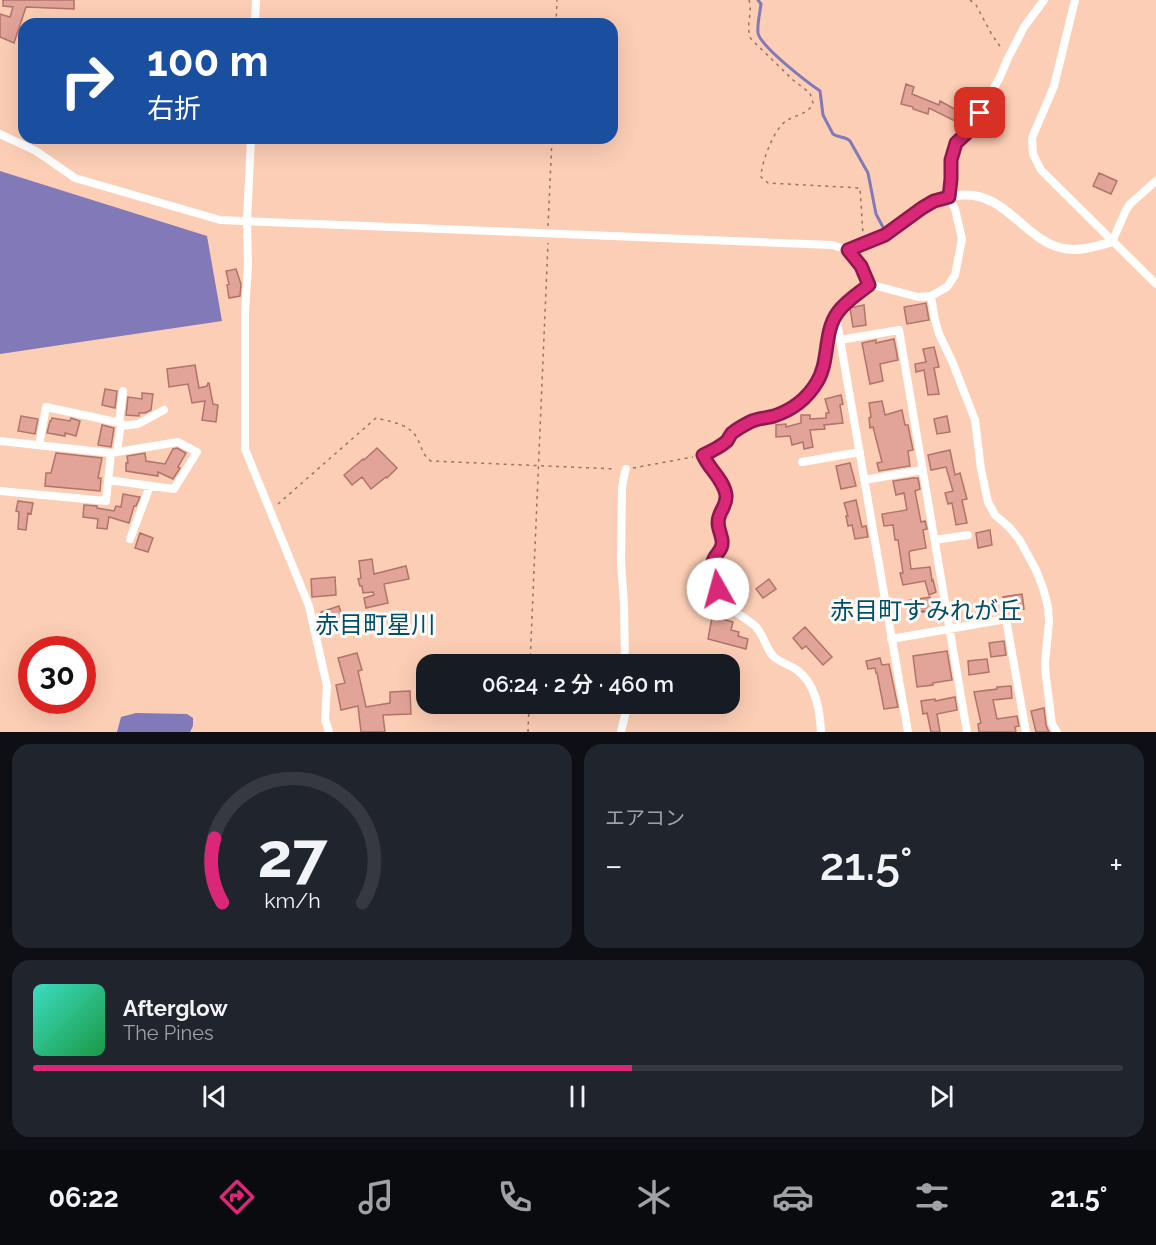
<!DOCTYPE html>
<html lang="ja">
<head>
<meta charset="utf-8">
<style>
  :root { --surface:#171b24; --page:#20242c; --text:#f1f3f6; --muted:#9ea1a6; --line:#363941; --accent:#db2777 }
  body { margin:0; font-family:Raleway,"Noto Sans JP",sans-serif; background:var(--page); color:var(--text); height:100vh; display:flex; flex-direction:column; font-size:22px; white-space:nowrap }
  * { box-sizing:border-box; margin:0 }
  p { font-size:20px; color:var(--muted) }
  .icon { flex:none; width:33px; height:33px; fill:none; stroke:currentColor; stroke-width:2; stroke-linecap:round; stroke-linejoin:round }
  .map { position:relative; height:732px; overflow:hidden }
  .sheet { display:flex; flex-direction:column; gap:12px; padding:12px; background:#0d0f14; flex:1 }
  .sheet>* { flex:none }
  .hud { position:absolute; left:18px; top:18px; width:600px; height:126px; border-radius:18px; box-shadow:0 6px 24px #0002; background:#1a4fa0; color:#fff; overflow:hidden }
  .speed { position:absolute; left:18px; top:636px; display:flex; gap:12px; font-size:30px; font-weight:700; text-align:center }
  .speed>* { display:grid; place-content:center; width:78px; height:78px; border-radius:50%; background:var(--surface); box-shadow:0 6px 24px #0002; line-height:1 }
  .speed .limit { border:9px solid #d22; background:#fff; color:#111 }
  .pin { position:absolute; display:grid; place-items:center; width:51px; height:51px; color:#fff; margin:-26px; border-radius:12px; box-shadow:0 3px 9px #0006 }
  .me { position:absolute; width:66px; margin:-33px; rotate:353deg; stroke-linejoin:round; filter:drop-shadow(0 0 4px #0008) }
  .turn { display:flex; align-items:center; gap:21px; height:126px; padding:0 30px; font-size:27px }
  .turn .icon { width:78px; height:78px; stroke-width:2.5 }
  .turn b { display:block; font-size:42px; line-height:51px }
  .big { font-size:45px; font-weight:600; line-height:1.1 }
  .sheet .tile { flex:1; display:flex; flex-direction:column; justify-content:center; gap:9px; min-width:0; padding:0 21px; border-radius:18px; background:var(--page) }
  .sheet .dial { align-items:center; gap:0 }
  .dial svg { height:156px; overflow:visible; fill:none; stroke:var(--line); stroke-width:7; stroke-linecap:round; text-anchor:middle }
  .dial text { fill:var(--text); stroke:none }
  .song { display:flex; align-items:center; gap:18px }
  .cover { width:72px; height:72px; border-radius:9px; background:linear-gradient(135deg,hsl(170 70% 55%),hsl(140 70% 35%)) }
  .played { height:6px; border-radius:3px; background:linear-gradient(90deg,var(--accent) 55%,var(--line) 55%) }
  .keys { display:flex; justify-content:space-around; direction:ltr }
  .heat { display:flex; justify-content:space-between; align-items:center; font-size:33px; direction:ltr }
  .sheet .tiles { flex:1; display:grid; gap:12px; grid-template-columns:1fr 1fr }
  .tile:last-child { grid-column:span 2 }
  .trip { position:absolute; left:416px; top:654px; width:324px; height:60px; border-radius:18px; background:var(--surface); box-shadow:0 6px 24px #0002; font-weight:600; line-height:60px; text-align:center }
  .menu { display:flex; height:96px; justify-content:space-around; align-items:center; background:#090b0e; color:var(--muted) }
  .menu .icon { width:42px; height:42px }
  .menu .on { color:var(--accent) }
  .menu b { font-size:27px; color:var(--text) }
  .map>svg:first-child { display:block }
  .water { fill:#827ab8 }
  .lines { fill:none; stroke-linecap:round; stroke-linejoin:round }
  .stream { stroke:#827ab8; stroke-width:3 }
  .building { fill:#e2a398; stroke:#b0746a; stroke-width:1.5 }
  .path { stroke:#977563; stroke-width:1.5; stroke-dasharray:3 4.5; stroke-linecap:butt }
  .minor { stroke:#fff; stroke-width:8 }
  .tertiary { stroke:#fff; stroke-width:9 }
  .route-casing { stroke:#8e194d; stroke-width:15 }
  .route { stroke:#db2777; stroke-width:10 }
  .labels { text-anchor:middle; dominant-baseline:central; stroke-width:6; stroke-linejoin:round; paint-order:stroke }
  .quarter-label { font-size:24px; fill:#004f6a; stroke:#fff9f6 }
</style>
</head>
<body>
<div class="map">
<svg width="1156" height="732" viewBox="0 0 1156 732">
  <rect width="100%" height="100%" fill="#fcceb5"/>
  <path class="water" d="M0,171L207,236L222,321L0,354Z
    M136,713L187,714L193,718V726L190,732H117L121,717Z"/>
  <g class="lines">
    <path class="stream" d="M758,0L761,4C760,13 757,24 758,33C761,47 807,82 820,91L823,115L833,134C838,138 845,136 850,141L868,173L876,214L884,229"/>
  </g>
  <path class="building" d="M3,0H74V9L26,7L14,43L0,37V14L10,17L13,7L3,6Z
    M906,84L914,87L912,94L939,105L940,101L958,111V105H965V123H959L929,108L928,114L913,109V107L901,104Z
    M1099,173L1117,181L1111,194L1093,186Z
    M236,269L241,284L240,296L229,298L227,285L229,284L226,271Z
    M926,303L929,320L907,324L904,307Z
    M864,305L866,325L853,327L850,308Z
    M894,339L898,360L880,364L883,381L870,384L862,343L876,340V343Z
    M934,347L939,367L934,368L939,394L928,395L924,370L916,372L915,364L926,362L923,349Z
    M195,365L199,388L207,386L208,383H209L213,404L218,405L216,422L202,420L205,401L192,403L188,384L169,387L167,369Z
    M105,389L117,391L115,408L102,405Z
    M142,393L153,394L151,410L145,413H139V416L126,415L128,397L142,399Z
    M841,395L843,404L840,405L843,423L824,425L825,429L810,430L813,447L804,449L803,442L792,445L790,436L776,437V425L786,424V427L801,423V415H810V419L826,418V413H829L825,399Z
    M882,401L885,415L902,410L905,425H908L913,450L908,451L910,466L879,471L877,463L882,462L873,427L870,428L869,418L871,417L869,403Z
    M21,416L38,419L35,434L18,431Z
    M947,416L950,432L937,434L934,419Z
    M52,418L70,421L71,418L80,421L76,436L65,433V436L47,433L50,421H51Z
    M102,425L114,428L111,447L98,445Z
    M177,448L186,453L178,467L180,468L173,479L158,472V476L126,471V463H128L127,456L145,453L146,461L165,464L173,449Z
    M377,448L397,468L387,478L386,477L371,489L362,477L352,485L344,475L363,459L364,460Z
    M950,450L955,475L960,473L967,499L962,500L967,523L956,525L952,503L948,504L945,493L953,491L946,467L931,470L928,455Z
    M56,453L102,458L98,478H101L100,491L45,486L46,473H51Z
    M850,463L856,486L841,489L836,466Z
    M913,478H918L919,483L920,489L915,491L921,522L925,521L927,529L923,530L926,548L910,551L909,553L911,569L930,567L932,581L933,580L936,592L929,595L925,581L903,585L900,573H903L898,540H895L893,525L884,526L882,514L907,510L904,493L896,495L893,481Z
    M123,494L140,497L136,506H134L129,523L109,517L107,529L97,528L98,519L83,517L84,505L97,506V508L114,511L116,506L121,507Z
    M856,500L862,527L866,526L868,537L855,539L852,525L848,526L846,516H848L844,503Z
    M18,501L33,503L31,514L28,513L26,530L18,529L19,512L16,511Z
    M990,530L992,545L978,548L976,533Z
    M140,533L153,538L148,552L135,548Z
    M372,559L374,574L406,566L409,579L384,584L388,603L366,608L364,598L374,595L373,592L363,593L362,586H360L358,579L361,578L359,561Z
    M335,577L336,595L312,597L311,579Z
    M769,579L776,589L763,598L756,589Z
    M1022,594L1024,609L1005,612L1003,597Z
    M930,597L933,610L923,612V611L909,615L905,601Z
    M339,606L343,619L322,626L321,612Z
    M712,617H715L733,622L731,630L739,632L738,636L748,639L746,649L708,639Z
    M805,627L832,657L823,665L806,646L802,649L793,638Z
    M1004,641L1006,655L991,657L989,643Z
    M947,651L952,680L933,683V685L917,687L913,656Z
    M357,653L362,670L358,671L366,707L390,703V692L410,691L411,714L383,715L385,732H361L358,706L341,710L336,685L345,683L338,658Z
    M880,658L882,665L889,664L898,707L884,709L877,673H876L875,668L868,669L866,661Z
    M987,659L989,672L969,675L968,661Z
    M1011,686L1012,698L993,700L997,719L1017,716L1019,726L1015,727L1016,732H979L978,724L981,723L974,692L997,689V687Z
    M955,697L957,710L937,714L940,732H931L927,713L923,714L921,701L935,699V701Z
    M1044,708L1046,725L1049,732H1036L1031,711Z"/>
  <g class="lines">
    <path class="path" d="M749,0C753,13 745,26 751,39L793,80L810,93L813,103C809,114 795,115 786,121C774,129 761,163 761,177L768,183L860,188L863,234
      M970,0L976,5L992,35L1002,49
      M556,24L557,0
      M548,226L552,138
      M633,468L693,457
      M278,504L376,418C392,422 411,424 418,440C422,448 423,456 431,461L616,469
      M530,664L548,243
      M528,732L529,704"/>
    <path class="minor" d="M1075,0L1054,86L1032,138L1033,154L1041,170L1156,284
      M255,24L256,0
      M0,134L36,151L75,178L220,220L832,245L848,250L861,266L869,284
      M251,138L247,221L248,265L245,312V449L309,606L327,686L325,719L329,732
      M1112,242L1126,210L1130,204L1156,181
      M931,296L935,320L939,334L952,361L975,420L981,469L988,502L995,515L1009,527L1019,539L1036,570L1043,588L1048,607L1049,622L1045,663L1046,677L1052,724L1057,732
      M836,316L908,732
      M840,340L899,330L967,732
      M119,423L123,391
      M121,426L138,424L164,410
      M0,441L111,453L178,442L197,452L174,489L108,480
      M39,445L46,407L121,423L117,452
      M802,462L860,452
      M864,480L922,470
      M0,491L106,501L111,453
      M130,539L150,486
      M935,540L968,535
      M891,639L1006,619L1026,732
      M625,664L624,604L621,562L622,488L624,476L626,469
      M621,732L626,711V704
      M821,732C820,710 816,684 797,670C789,664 780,663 773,656C765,647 763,632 754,625C742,615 730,611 722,598C716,588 709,571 714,559C717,553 722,550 722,543C722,535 717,528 718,520C719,511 727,505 726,494C724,479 709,468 703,455L719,447L728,440L732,434L754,420L774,416L783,412L794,406L810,393L823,370L828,339L836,315L840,309L869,284L918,297L931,296L947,287L955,275L962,239L955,209L949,197L951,179V160L956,143L970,130L999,79L1008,58L1024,27L1044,0"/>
    <path class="tertiary" d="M848,250C861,245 875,241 887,234C914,219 929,197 963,195C1007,192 1026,244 1067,249C1082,251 1097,246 1112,242"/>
  </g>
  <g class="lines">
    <g class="route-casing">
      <path id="route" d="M718,589C714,578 709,567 715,557C719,551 723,548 722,540C721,533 716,525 719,517C721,509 727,505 726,495C724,480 709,469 703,455C712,451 720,447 727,441C729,438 730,435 732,433C737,429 746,424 752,421C759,418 767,418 774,416C792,410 807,399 817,382C830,361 823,332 838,312C846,301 859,293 869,285L861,266L848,250L885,235L922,208L934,201L949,197L951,179V160L956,143L970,130L980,113"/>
    </g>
    <use href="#route" class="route"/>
  </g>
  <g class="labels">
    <g class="quarter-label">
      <text x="926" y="610">赤目町すみれが丘</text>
      <text x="375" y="624">赤目町星川</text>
    </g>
  </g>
</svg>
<div class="speed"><div class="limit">30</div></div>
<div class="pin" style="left:980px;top:113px;background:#d93025"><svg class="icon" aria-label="arrive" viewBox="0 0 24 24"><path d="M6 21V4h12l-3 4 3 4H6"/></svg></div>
<svg class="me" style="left:718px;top:589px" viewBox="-20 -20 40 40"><circle r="19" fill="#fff"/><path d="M0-13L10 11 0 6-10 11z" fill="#db2777"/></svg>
<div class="trip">06:24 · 2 分 · 460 m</div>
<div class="hud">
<div class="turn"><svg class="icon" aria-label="right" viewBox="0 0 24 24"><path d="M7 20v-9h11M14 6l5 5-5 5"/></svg><div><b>100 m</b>右折</div></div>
</div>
</div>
<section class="sheet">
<div class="tiles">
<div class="tile dial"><svg viewBox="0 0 100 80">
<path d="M14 69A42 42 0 1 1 86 69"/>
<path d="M14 69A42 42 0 0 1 10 36" stroke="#db2777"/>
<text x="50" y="56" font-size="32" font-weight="700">27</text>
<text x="50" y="72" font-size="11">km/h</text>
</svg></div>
<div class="tile"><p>エアコン</p>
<div class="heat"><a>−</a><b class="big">21.5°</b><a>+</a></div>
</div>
<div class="tile">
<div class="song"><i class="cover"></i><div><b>Afterglow</b><p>The Pines</p></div></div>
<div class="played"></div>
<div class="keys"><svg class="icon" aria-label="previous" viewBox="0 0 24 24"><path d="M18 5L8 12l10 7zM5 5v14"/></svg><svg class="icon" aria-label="pause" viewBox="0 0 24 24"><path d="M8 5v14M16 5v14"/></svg><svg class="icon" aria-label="next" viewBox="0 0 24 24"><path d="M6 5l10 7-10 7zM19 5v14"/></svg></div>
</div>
</div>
</section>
<nav class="menu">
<b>06:22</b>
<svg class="icon on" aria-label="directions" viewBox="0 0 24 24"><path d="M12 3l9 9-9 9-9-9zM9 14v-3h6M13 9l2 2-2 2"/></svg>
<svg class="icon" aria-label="music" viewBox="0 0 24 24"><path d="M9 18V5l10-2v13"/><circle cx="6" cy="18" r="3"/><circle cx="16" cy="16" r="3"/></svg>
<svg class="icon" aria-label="phone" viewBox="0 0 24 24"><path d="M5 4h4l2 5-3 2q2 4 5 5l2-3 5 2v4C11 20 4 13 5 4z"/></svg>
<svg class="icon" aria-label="climate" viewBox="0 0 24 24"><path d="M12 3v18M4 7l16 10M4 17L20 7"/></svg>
<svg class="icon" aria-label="car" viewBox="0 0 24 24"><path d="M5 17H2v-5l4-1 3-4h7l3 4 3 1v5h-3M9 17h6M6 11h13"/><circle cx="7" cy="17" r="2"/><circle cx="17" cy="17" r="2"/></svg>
<svg class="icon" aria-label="filters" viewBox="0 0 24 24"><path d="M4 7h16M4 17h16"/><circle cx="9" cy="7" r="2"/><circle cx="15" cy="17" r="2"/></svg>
<b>21.5°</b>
</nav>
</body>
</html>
